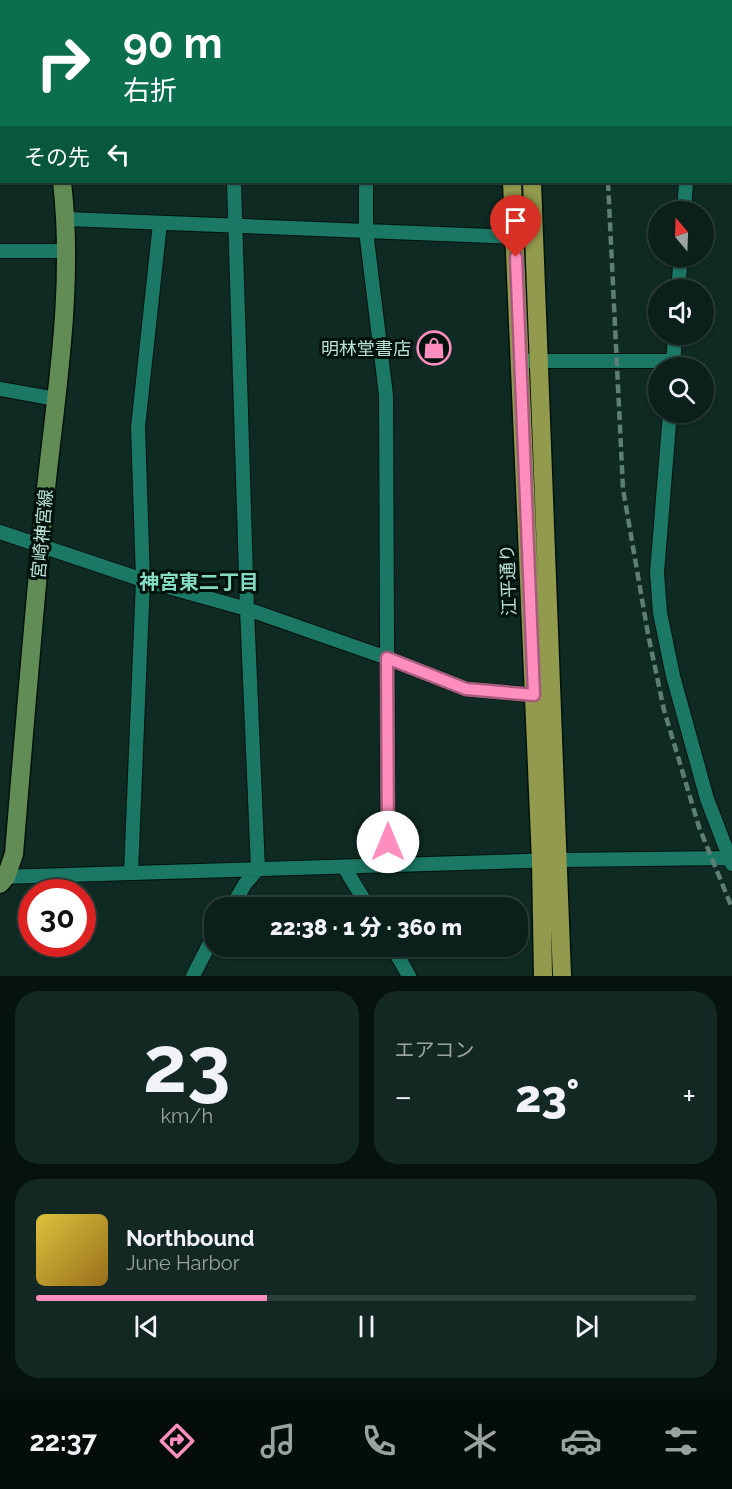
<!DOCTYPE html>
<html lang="ja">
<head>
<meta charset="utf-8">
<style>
  :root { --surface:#0b201a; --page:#142823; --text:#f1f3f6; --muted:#9aa3a2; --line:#2b3e39; --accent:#fe8ebd }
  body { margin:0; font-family:Raleway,"Noto Sans JP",sans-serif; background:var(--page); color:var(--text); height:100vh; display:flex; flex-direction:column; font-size:22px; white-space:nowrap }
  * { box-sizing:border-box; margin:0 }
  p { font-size:20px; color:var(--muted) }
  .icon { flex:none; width:33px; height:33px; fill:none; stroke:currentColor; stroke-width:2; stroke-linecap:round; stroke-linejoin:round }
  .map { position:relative; height:976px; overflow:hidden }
  .drawer { display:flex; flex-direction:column; gap:15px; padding:15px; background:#06120e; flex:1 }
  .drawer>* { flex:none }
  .top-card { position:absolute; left:0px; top:0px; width:732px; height:183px; box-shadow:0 2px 4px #0004,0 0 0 2px var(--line); background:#0b6e4f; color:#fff; overflow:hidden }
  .needle { width:39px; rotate:341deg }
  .controls { position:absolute; left:648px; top:201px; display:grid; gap:12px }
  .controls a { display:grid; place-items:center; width:66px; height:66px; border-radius:50%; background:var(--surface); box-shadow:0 2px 4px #0004,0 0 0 2px var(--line); font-size:30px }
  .speed { position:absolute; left:18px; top:879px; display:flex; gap:12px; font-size:30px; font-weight:700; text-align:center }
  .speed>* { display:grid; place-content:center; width:78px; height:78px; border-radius:50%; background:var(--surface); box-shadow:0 2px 4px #0004,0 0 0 2px var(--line); line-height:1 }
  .speed .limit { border:9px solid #d22; background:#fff; color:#111 }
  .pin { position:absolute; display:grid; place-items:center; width:51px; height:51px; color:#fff; margin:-62px -26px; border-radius:50% 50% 50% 0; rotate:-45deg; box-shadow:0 0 6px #0007 }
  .pin .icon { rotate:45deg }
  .me { position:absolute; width:66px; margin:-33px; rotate:0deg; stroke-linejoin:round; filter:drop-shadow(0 0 4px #0008) }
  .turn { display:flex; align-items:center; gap:21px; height:126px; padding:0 24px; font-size:27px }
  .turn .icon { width:78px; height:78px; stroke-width:2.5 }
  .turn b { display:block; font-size:42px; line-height:51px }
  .then { display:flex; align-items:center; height:57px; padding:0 24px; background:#0003; gap:12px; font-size:22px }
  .big { font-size:45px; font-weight:800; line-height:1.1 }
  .drawer .widget { flex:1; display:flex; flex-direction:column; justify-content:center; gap:9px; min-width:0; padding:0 21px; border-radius:24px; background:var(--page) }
  .drawer .dial { align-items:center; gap:0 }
  .dial b { font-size:78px; line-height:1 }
  .song { display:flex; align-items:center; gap:18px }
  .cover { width:72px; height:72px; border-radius:9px; background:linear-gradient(135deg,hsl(50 70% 55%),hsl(40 70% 35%)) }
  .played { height:6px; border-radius:3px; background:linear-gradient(90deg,var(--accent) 35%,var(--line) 35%) }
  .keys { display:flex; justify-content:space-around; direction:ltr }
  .heat { display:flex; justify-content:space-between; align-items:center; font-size:33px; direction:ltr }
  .drawer .tiles { flex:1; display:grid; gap:15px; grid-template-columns:1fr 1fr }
  .widget:last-child { grid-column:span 2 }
  .trip { position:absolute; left:204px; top:897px; width:324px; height:60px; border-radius:24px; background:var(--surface); box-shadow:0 2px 4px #0004,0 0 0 2px var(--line); font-weight:800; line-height:60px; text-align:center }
  .tabs { display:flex; height:96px; justify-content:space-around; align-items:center; background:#040d0a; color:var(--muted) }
  .tabs .icon { width:42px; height:42px }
  .tabs .current { color:var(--accent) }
  .tabs b { font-size:27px; color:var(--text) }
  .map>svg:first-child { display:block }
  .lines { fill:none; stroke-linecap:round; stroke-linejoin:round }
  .minor-casing { stroke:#00120c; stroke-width:16 }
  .major-casing { stroke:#00120c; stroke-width:21 }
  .highway-casing { stroke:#00120c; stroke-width:21 }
  .minor { stroke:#1b7864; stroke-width:14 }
  .major { stroke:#628c56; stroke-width:18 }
  .highway { stroke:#929a4d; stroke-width:18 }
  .rail { stroke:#5d7e74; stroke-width:4.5; stroke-dasharray:9 4.5; stroke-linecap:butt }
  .route-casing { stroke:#a55c7b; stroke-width:15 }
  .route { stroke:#fe8ebd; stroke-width:10 }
  .labels { text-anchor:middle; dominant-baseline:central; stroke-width:6; stroke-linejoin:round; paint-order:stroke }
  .poi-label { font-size:18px; fill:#b9e1d4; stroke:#00120c; text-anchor:end }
  .street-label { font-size:18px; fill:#b9e1d4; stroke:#00120c }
  .neighbourhood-label { font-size:20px; font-weight:bold; fill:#85dac2; stroke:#00120c }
</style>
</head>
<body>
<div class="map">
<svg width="732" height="976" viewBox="0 0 732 976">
  <rect width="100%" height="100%" fill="#0f2a23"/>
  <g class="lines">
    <g class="minor-casing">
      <path id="minor" d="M224,0V2
        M358,0V2
        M698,2V0
        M366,182V231L386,395L388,866
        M684,212L686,182
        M67,219L515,237
        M0,251H66
        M678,290L681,256
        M520,361H673
        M673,368L675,334
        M0,389L56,399
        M670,412L657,573L660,613L673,676L707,799L732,864
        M0,532L143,580L247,609L387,658L466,689L534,695
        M344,867L369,908
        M131,873L143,580L138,427L160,223
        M0,877L558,860L730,858
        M231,908L245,884L258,869L247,609L234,182
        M392,946L409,976
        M193,976L214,935"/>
    </g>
    <g class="major-casing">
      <path id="major" d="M40,0V2
        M0,884L6,877L14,854C24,732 34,610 46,488C57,387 74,284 62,182"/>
    </g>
    <g class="highway-casing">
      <path id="highway" d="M504,0V2
        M525,0V2
        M512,182L541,861L543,976
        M532,182L562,976"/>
    </g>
    <use href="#minor" class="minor"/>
    <use href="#major" class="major"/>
    <use href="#highway" class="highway"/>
    <path class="rail" d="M596,0V2
      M608,182L623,489L648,634L664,710L699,827L732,908"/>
  </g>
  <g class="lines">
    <g class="route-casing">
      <path id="route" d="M388,842L387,658L466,689L534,695L516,257"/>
    </g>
    <use href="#route" class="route"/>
  </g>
  <defs>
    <g id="shop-ring" transform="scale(1.725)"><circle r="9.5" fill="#00120c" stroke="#fe8ebd" stroke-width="1.5"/><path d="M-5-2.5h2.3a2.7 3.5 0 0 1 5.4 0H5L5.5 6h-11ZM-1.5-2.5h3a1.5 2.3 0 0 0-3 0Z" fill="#fe8ebd"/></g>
  </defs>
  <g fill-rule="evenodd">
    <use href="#shop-ring" x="434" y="348"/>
  </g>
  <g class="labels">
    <g class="poi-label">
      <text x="411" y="348">明林堂書店</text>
    </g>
    <g class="street-label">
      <text transform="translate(42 534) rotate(-85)">宮崎神宮線</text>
      <text transform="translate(508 580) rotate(-92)">江平通り</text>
    </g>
    <g class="neighbourhood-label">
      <text x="199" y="582">神宮東二丁目</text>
    </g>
  </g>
</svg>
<div class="controls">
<a><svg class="needle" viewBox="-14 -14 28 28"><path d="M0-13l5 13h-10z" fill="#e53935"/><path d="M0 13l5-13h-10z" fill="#9aa3a2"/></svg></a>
<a><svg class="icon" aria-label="sound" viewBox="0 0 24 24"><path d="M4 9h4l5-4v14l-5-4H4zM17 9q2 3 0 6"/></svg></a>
<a><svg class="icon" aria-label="search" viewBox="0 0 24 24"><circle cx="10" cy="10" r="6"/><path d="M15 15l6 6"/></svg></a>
</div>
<div class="speed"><div class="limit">30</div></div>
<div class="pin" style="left:516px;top:257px;background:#d93025"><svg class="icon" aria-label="arrive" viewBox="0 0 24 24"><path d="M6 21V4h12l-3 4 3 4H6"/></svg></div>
<svg class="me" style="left:388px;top:842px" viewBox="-20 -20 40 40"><circle r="19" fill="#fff"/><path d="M0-13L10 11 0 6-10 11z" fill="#fe8ebd"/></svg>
<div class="trip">22:38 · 1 分 · 360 m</div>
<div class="top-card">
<div class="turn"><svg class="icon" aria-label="right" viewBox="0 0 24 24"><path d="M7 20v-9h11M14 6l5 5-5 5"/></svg><div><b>90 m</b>右折</div></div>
<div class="then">その先<svg class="icon" aria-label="left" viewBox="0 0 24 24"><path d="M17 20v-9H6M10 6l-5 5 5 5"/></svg></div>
</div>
</div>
<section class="drawer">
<div class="tiles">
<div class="widget dial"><b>23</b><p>km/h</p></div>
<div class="widget"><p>エアコン</p>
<div class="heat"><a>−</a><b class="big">23°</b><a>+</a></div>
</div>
<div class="widget">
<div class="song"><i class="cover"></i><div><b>Northbound</b><p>June Harbor</p></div></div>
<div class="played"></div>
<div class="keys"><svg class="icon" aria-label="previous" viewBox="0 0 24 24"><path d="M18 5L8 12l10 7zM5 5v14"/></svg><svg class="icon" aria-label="pause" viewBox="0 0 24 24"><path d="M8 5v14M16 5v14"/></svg><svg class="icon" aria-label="next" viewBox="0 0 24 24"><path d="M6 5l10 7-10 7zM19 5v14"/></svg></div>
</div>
</div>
</section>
<nav class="tabs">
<b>22:37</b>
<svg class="icon current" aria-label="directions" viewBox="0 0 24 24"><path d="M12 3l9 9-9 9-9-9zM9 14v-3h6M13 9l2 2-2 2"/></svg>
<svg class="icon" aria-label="music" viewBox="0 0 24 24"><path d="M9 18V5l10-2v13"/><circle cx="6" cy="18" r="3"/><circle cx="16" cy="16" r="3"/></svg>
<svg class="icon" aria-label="phone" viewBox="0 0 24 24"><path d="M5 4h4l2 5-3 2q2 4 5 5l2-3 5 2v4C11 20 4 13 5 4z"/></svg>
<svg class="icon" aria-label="climate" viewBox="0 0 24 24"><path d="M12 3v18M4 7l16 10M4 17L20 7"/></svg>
<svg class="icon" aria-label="car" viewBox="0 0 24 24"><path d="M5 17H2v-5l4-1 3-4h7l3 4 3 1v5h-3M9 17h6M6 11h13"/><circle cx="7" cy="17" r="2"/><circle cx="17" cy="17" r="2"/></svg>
<svg class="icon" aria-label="filters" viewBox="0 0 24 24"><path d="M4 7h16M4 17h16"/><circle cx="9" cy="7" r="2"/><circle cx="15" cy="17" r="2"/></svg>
</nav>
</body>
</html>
